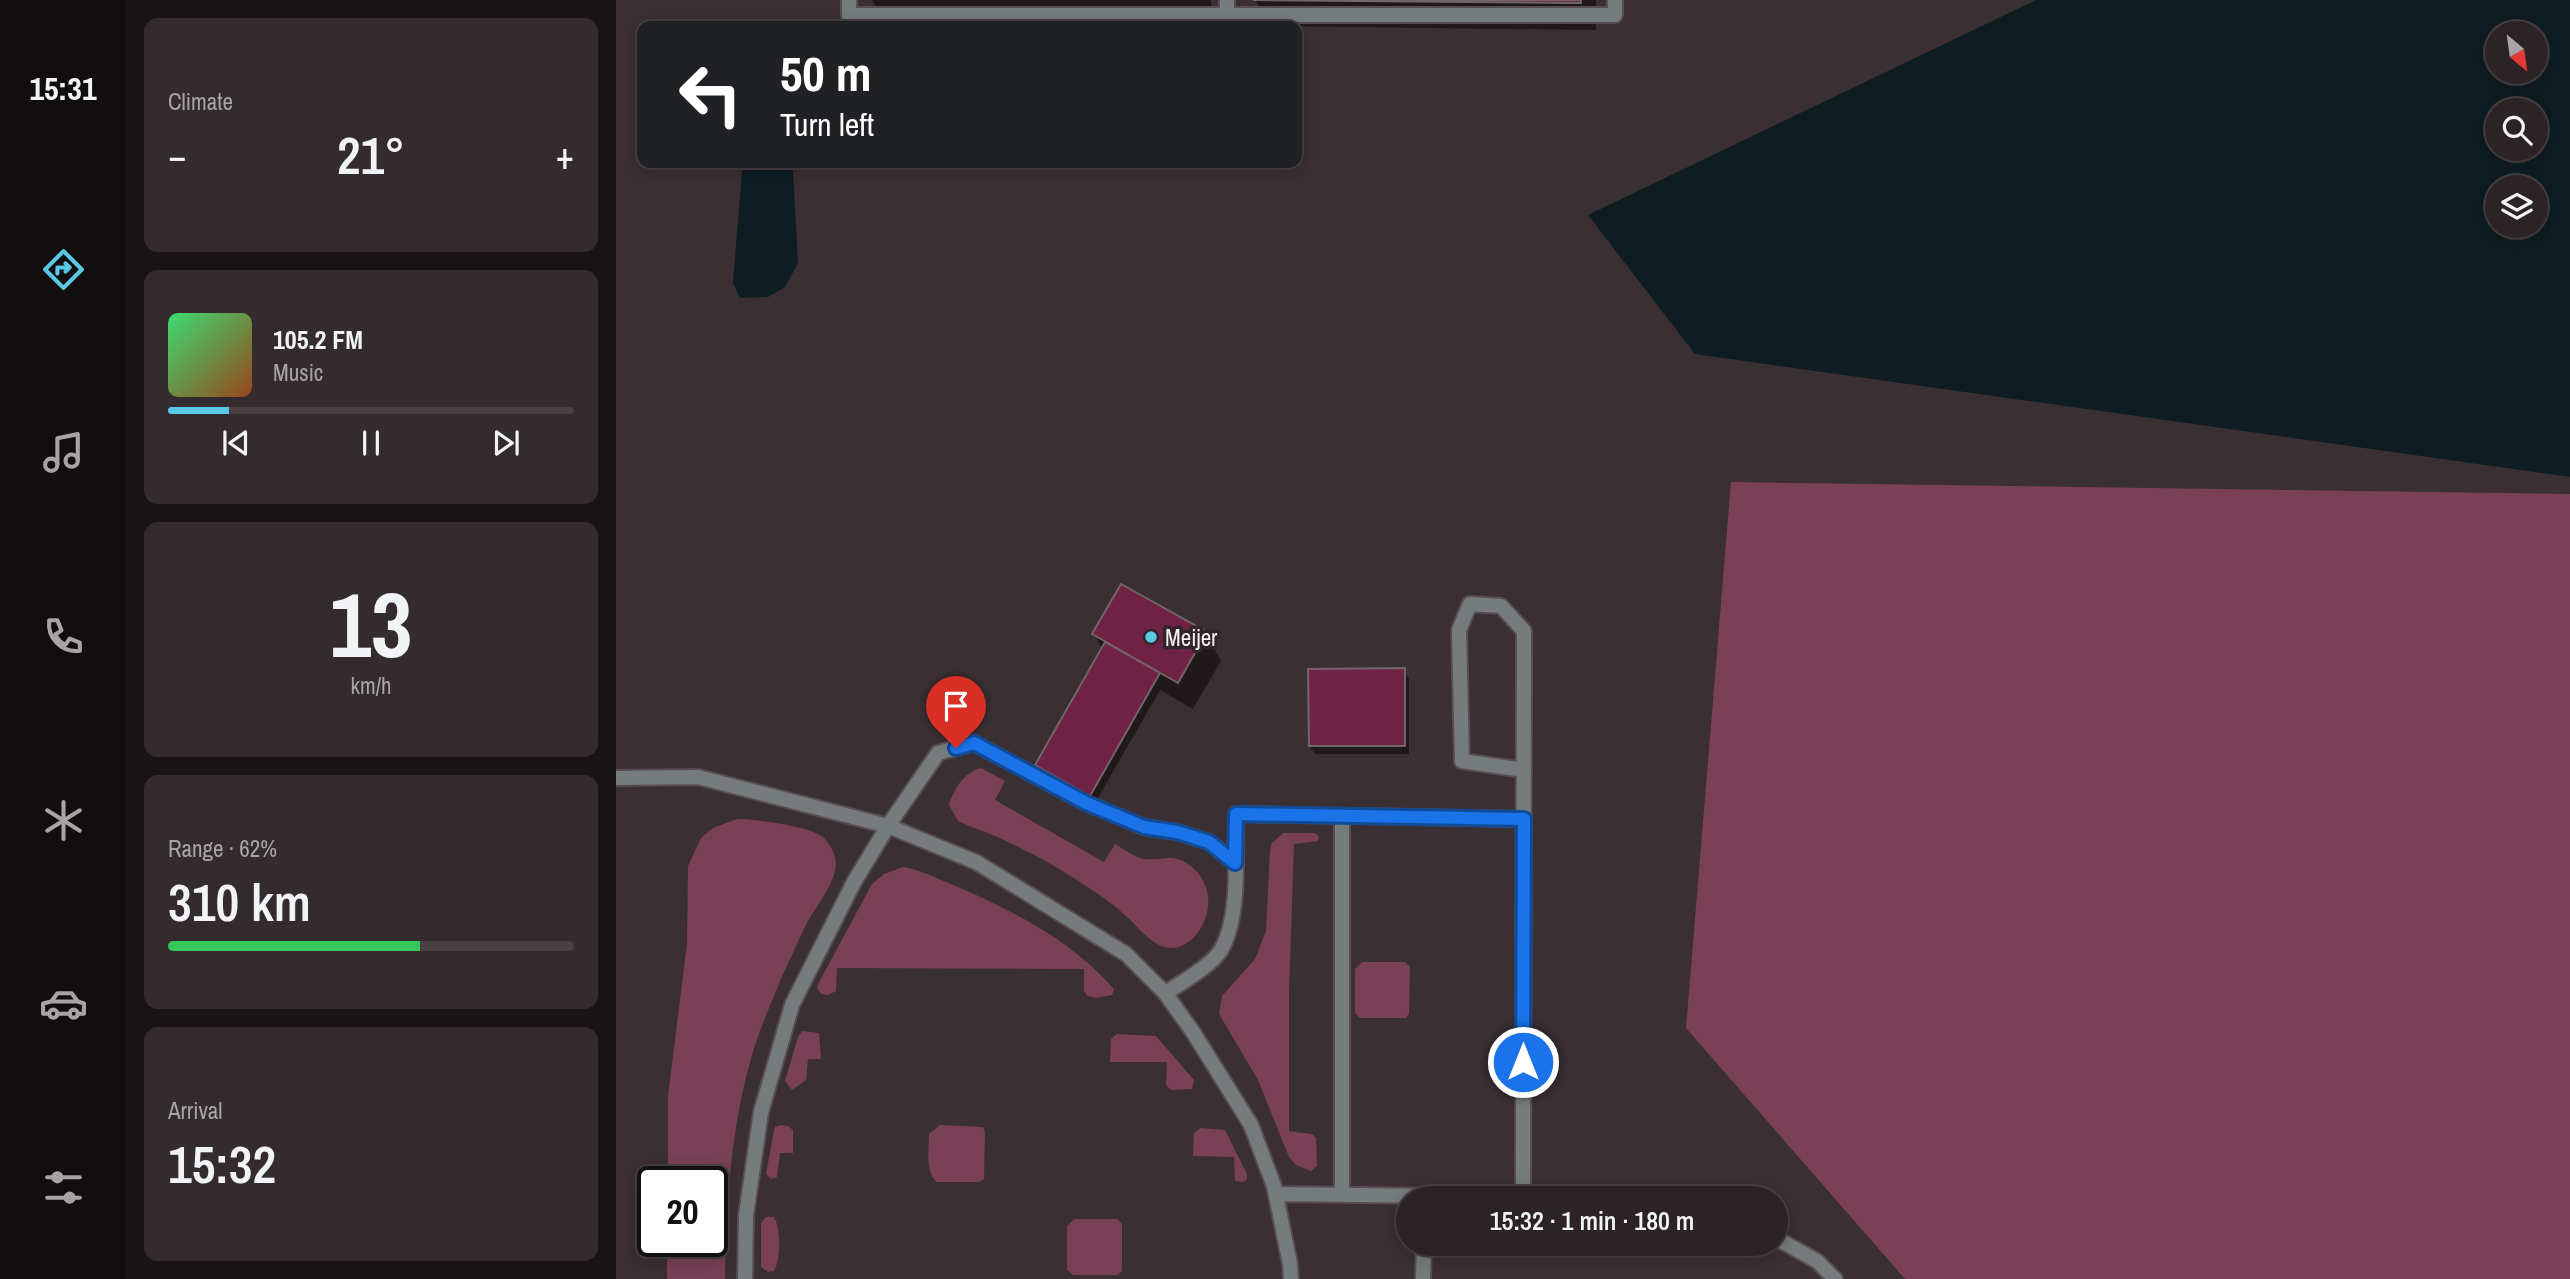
<!DOCTYPE html>
<html lang="en">
<head>
<meta charset="utf-8">
<style>
  :root { --surface:#2c2326; --page:#342b2e; --text:#f1f3f6; --muted:#a6a4a7; --line:#484043; --accent:#59c8e4 }
  body { margin:0; font-family:"Archivo Narrow",sans-serif; background:var(--page); color:var(--text); height:100vh; display:flex; flex-direction:column; font-size:26px; white-space:nowrap }
  * { box-sizing:border-box; margin:0 }
  p { font-size:23px; color:var(--muted) }
  .icon { flex:none; width:38px; height:38px; fill:none; stroke:currentColor; stroke-width:2; stroke-linecap:round; stroke-linejoin:round }
  .map { position:relative; flex:1; overflow:hidden }
  .side { display:flex; flex-direction:column; gap:18px; padding:18px; background:#181315; width:490px }
  .side>* { flex:none }
  .top-card { position:absolute; left:21px; top:21px; width:665px; height:147px; border-radius:14px; box-shadow:0 4px 18px #0003,0 0 0 2px var(--line); background:#202124; color:#fff; overflow:hidden }
  .needle { width:46px; rotate:151deg }
  .buttons { position:absolute; left:1869px; top:21px; display:grid; gap:14px }
  .buttons a { display:grid; place-items:center; width:63px; height:63px; border-radius:50%; background:var(--surface); box-shadow:0 4px 18px #0003,0 0 0 2px var(--line); font-size:35px }
  .speed { position:absolute; left:21px; top:1166px; display:flex; gap:14px; font-size:35px; font-weight:700; text-align:center }
  .speed>* { display:grid; place-content:center; width:91px; height:91px; border-radius:50%; background:var(--surface); box-shadow:0 4px 18px #0003,0 0 0 2px var(--line); line-height:1 }
  .speed .limit { border:4px solid #111; border-radius:10px; background:#fff; color:#111 }
  .pin { position:absolute; display:grid; place-items:center; width:60px; height:60px; color:#fff; margin:-72px -30px; border-radius:50% 50% 50% 0; rotate:-45deg; box-shadow:0 0 7px #0007 }
  .pin .icon { rotate:45deg }
  .me { position:absolute; width:77px; margin:-38px; rotate:0deg; stroke-linejoin:round; filter:drop-shadow(0 0 5px #0008) }
  .turn { display:flex; align-items:center; gap:24px; height:147px; padding:0 28px; font-size:32px }
  .turn .icon { width:91px; height:91px; stroke-width:2.5 }
  .turn b { display:block; font-size:49px; line-height:60px }
  .big { font-size:52px; font-weight:600; line-height:1.1 }
  .side .tile { flex:1; display:flex; flex-direction:column; justify-content:center; gap:10px; min-width:0; padding:0 24px; border-radius:14px; background:var(--page) }
  .side .dial { align-items:center; gap:0 }
  .dial b { font-size:91px; line-height:1 }
  .song { display:flex; align-items:center; gap:21px }
  .cover { width:84px; height:84px; border-radius:10px; background:linear-gradient(135deg,hsl(140 70% 55%),hsl(20 70% 35%)) }
  .played { height:7px; border-radius:4px; background:linear-gradient(90deg,var(--accent) 15%,var(--line) 15%) }
  .keys { display:flex; justify-content:space-around; direction:ltr }
  .heat { display:flex; justify-content:space-between; align-items:center; font-size:38px; direction:ltr }
  .charge { height:10px; border-radius:5px; background:linear-gradient(90deg,#34c759 62%,var(--line) 0) }
  .trip { position:absolute; left:780px; top:1186px; width:392px; height:70px; border-radius:35px; background:var(--surface); box-shadow:0 4px 18px #0003,0 0 0 2px var(--line); font-weight:600; line-height:70px; text-align:center }
  main { display:flex; flex:1; min-height:0 }
  .dock { display:flex; flex-direction:column; width:126px; justify-content:space-around; align-items:center; background:#120e0f; color:var(--muted) }
  .dock .icon { width:49px; height:49px }
  .dock .on { color:var(--accent) }
  .dock b { font-size:32px; color:var(--text) }
  .map>svg:first-child { display:block }
  .green { fill:#794056 }
  .water { fill:#0e1d22; fill-rule:evenodd }
  .shadow { fill:#0007 }
  .building { fill:#6f2244; stroke:#726569; stroke-width:2 }
  .lines { fill:none; stroke-linecap:round; stroke-linejoin:round }
  .service-casing { stroke:#584e52; stroke-width:18 }
  .service { stroke:#767c7e; stroke-width:14 }
  .route-casing { stroke:#114b97; stroke-width:18 }
  .route { stroke:#1a73e8; stroke-width:12 }
  .poi-dot { fill:#59c8e4; stroke:#302529; stroke-width:2.5 }
  .labels { text-anchor:middle; dominant-baseline:central; stroke-width:7; stroke-linejoin:round; paint-order:stroke }
  .poi-label { font-size:23px; fill:#f8f0f2; stroke:#302529; text-anchor:start }
</style>
</head>
<body>
<main>
<nav class="dock">
<b>15:31</b>
<svg class="icon on" aria-label="directions" viewBox="0 0 24 24"><path d="M12 3l9 9-9 9-9-9zM9 14v-3h6M13 9l2 2-2 2"/></svg>
<svg class="icon" aria-label="music" viewBox="0 0 24 24"><path d="M9 18V5l10-2v13"/><circle cx="6" cy="18" r="3"/><circle cx="16" cy="16" r="3"/></svg>
<svg class="icon" aria-label="phone" viewBox="0 0 24 24"><path d="M5 4h4l2 5-3 2q2 4 5 5l2-3 5 2v4C11 20 4 13 5 4z"/></svg>
<svg class="icon" aria-label="climate" viewBox="0 0 24 24"><path d="M12 3v18M4 7l16 10M4 17L20 7"/></svg>
<svg class="icon" aria-label="car" viewBox="0 0 24 24"><path d="M5 17H2v-5l4-1 3-4h7l3 4 3 1v5h-3M9 17h6M6 11h13"/><circle cx="7" cy="17" r="2"/><circle cx="17" cy="17" r="2"/></svg>
<svg class="icon" aria-label="filters" viewBox="0 0 24 24"><path d="M4 7h16M4 17h16"/><circle cx="9" cy="7" r="2"/><circle cx="15" cy="17" r="2"/></svg>
</nav>
<section class="side">
<div class="tile"><p>Climate</p>
<div class="heat"><a>−</a><b class="big">21°</b><a>+</a></div>
</div>
<div class="tile">
<div class="song"><i class="cover"></i><div><b>105.2 FM</b><p>Music</p></div></div>
<div class="played"></div>
<div class="keys"><svg class="icon" aria-label="previous" viewBox="0 0 24 24"><path d="M18 5L8 12l10 7zM5 5v14"/></svg><svg class="icon" aria-label="pause" viewBox="0 0 24 24"><path d="M8 5v14M16 5v14"/></svg><svg class="icon" aria-label="next" viewBox="0 0 24 24"><path d="M6 5l10 7-10 7zM19 5v14"/></svg></div>
</div>
<div class="tile dial"><b>13</b><p>km/h</p></div>
<div class="tile"><p>Range · 62%</p><b class="big">310 km</b><div class="charge"></div></div>
<div class="tile"><p>Arrival</p><b class="big">15:32</b></div>
</section>
<div class="map">
<svg width="1954" height="1279" viewBox="0 0 1954 1279">
  <rect width="100%" height="100%" fill="#3a2f33"/>
  <path class="green" d="M1115,482L1954,494V1279H1289L1070,1028Z
    M365,768L389,781L379,800L488,862L499,844C508,849 518,857 528,859C548,861 559,851 578,869C613,900 577,965 541,944C529,937 519,924 509,915C491,899 468,884 448,872C427,859 404,847 381,837C368,831 354,827 342,821L333,805C338,789 347,773 365,768Z
    M121,819C139,819 196,826 208,838C213,843 217,850 219,857C225,879 197,909 188,929C181,943 175,958 168,972C157,999 145,1025 137,1052C115,1125 110,1203 109,1279H51V1241H96V1181H52V1096L71,943L72,866L85,838L97,828Z
    M667,833H699L703,837L702,841L678,844L673,993V1131L696,1134L700,1138L701,1166L695,1171L680,1165L673,1157L642,1080L603,1014L606,996L639,959L650,931L654,851L656,843Z
    M287,867C305,870 320,878 337,885C396,910 455,940 498,989L496,995L480,998L471,996L468,991V969L221,968L220,991L212,995L205,994L201,988L202,984L256,884L268,874Z
    M746,962H789L794,967L793,1014L790,1018H744L739,1013V969Z
    M186,1031L203,1033L205,1059H192L190,1080L176,1090L169,1081L182,1037Z
    M501,1034L540,1036L578,1080L576,1089L555,1090L550,1085L551,1062H494L495,1039Z
    M165,1125L172,1126L177,1130V1153H164L161,1177L155,1179L150,1174L158,1130L159,1127Z
    M324,1125L367,1127L369,1132L368,1179L363,1182H321C309,1172 313,1150 313,1134Z
    M584,1128L609,1130L631,1174V1179L627,1182L619,1181L618,1157L577,1156L578,1133Z
    M150,1217H158C165,1229 165,1259 158,1271L152,1272L145,1267V1223Z
    M458,1219H501L506,1224V1271L502,1275H457L451,1270V1226Z"/>
  <path class="water" d="M1420,0H1954V477L1079,354L972,215ZM1881,33H1920V72H1881ZM1881,110H1920V149H1881ZM1881,187H1920V226H1881Z
    M136,163H170L177,170L182,263L169,287L152,297L124,298L117,283L126,171Z"/>
  <path class="shadow" d="M256,0H595V25L270,23Z
    M639,0H980V30L654,26Z
    M478,634H590L605,661L577,709L544,690L479,803L426,773L421,765L487,650Z
    M788,670L793,679V754H699L694,746Z"/>
  <path class="building" d="M637,0H965V3Z
    M505,584L591,632L562,683L476,634Z
    M489,642L544,673L474,796L419,765Z
    M789,668V746H693L692,669Z"/>
  <g class="lines">
    <g class="service-casing">
      <path id="service" d="M233,0V15H999V0
        M611,15V0
        M908,770L846,761L843,630L854,604L885,606L908,631L907,1197L986,1199
        M0,778L82,777L272,826L360,862L510,954L549,993L577,1032L635,1125L658,1186L674,1264L675,1279
        M726,816V1195
        M549,993C564,984 596,965 605,950C625,915 619,854 620,814L908,819
        M660,1194L907,1197
        M1160,1238L1201,1261L1219,1279
        M129,1279L130,1215L145,1112L176,1005L238,882L272,826L322,753L358,743L470,803L528,827L561,832L593,842L619,863
        M807,1279L808,1244"/>
    </g>
    <use href="#service" class="service"/>
  </g>
  <g class="lines">
    <g class="route-casing">
      <path id="route" d="M340,748L358,743L470,803L528,827L561,832L593,842L619,863L620,814L908,819L907,1062"/>
    </g>
    <use href="#route" class="route"/>
  </g>
  <circle class="poi-dot" cx="535" cy="637" r="7"/>
  <g class="labels">
    <g class="poi-label">
      <text x="549" y="637">Meijer</text>
    </g>
  </g>
</svg>
<div class="buttons">
<a><svg class="needle" viewBox="-14 -14 28 28"><path d="M0-13l5 13h-10z" fill="#e53935"/><path d="M0 13l5-13h-10z" fill="#a6a4a7"/></svg></a>
<a><svg class="icon" aria-label="search" viewBox="0 0 24 24"><circle cx="10" cy="10" r="6"/><path d="M15 15l6 6"/></svg></a>
<a><svg class="icon" aria-label="layers" viewBox="0 0 24 24"><path d="M12 4l9 5-9 5-9-5zM3 14l9 5 9-5"/></svg></a>
</div>
<div class="speed"><div class="limit">20</div></div>
<div class="pin" style="left:340px;top:748px;background:#d93025"><svg class="icon" aria-label="arrive" viewBox="0 0 24 24"><path d="M6 21V4h12l-3 4 3 4H6"/></svg></div>
<svg class="me" style="left:907px;top:1062px" viewBox="-20 -20 40 40"><circle r="17" fill="#1a73e8" stroke="#fff" stroke-width="3"/><path d="M0-11L8 9 0 5-8 9z" fill="#fff"/></svg>
<div class="trip">15:32 · 1 min · 180 m</div>
<div class="top-card">
<div class="turn"><svg class="icon" aria-label="left" viewBox="0 0 24 24"><path d="M17 20v-9H6M10 6l-5 5 5 5"/></svg><div><b>50 m</b>Turn left</div></div>
</div>
</div>
</main>
</body>
</html>
